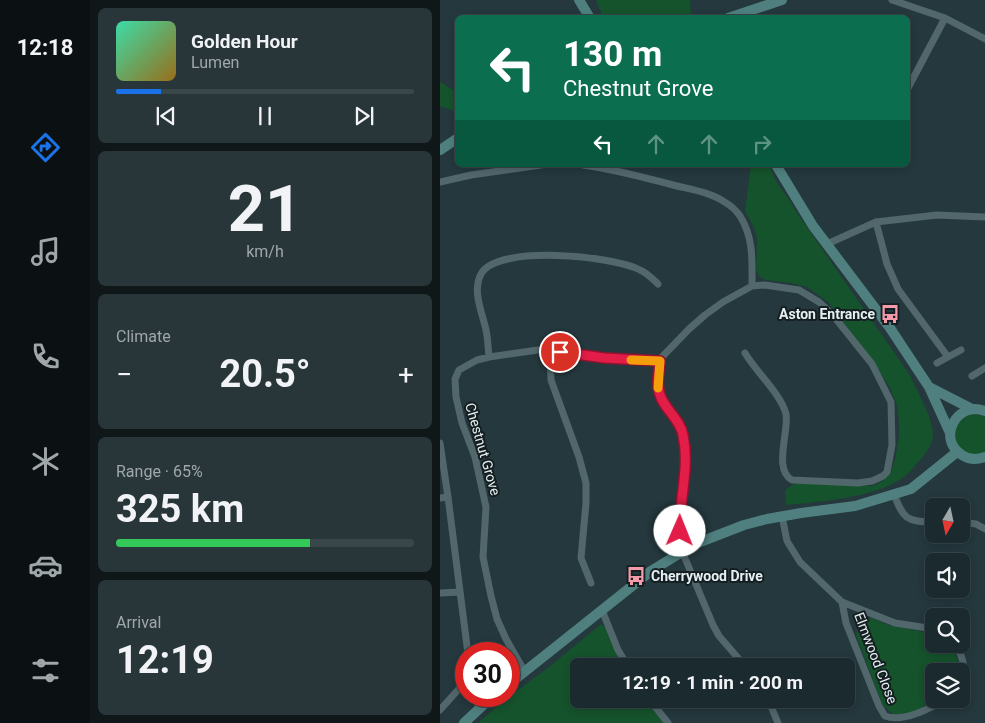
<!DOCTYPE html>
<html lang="en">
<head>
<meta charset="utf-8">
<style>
  :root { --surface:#1b2a2e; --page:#28363a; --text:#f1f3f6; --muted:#a0a7aa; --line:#39464a; --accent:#1a73e8 }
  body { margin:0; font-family:Roboto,sans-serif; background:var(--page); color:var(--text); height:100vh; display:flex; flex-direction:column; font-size:19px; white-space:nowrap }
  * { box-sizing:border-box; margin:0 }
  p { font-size:16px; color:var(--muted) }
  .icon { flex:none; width:28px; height:28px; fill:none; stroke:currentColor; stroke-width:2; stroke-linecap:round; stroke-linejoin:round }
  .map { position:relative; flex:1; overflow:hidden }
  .drawer { display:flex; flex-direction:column; gap:8px; padding:8px; background:#0f1719; width:350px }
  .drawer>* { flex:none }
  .top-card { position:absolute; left:15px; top:15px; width:455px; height:152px; border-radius:8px; box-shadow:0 2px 8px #0003,0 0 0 1px var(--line); background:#0b6e4f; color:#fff; overflow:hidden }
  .needle { width:32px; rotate:189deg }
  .fabs { position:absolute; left:485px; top:498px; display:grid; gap:10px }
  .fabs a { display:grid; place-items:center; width:45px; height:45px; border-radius:8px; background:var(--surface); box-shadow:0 2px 8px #0003,0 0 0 1px var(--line); font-size:25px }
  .speed { position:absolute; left:15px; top:642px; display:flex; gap:10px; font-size:25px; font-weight:700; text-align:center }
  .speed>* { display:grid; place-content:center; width:65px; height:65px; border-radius:50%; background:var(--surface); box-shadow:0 2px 8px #0003,0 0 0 1px var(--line); line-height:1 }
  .speed .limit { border:8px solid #d22; background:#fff; color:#111 }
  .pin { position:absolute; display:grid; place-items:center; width:42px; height:42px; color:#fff; margin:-21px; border:2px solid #fff; border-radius:50%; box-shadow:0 1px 5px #0007 }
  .me { position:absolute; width:55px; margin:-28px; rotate:1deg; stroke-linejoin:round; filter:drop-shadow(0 0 4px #0008) }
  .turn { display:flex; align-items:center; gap:18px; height:105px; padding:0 25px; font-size:22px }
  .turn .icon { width:65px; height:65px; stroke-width:2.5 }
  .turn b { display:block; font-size:35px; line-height:42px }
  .lanes { display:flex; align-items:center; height:48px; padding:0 25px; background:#0003; justify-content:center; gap:25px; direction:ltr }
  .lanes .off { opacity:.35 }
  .big { font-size:38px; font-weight:700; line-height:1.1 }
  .drawer .widget { flex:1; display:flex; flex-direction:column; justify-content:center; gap:8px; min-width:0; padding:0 18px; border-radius:8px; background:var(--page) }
  .drawer .dial { align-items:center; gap:0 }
  .dial b { font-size:65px; line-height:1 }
  .song { display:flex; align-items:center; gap:15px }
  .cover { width:60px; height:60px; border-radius:8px; background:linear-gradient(135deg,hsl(160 70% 55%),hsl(40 70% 35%)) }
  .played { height:5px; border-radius:2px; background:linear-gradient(90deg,var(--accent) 15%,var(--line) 15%) }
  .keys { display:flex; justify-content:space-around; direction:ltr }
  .heat { display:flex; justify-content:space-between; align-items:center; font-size:28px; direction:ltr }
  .charge { height:8px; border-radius:4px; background:linear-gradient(90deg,#34c759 65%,var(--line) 0) }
  .trip { position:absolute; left:130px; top:658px; width:285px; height:50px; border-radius:8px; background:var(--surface); box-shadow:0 2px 8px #0003,0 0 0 1px var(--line); font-weight:700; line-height:50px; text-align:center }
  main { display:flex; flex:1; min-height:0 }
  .dock { display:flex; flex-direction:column; width:90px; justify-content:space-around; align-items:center; background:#0b1112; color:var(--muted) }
  .dock .icon { width:35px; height:35px }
  .dock .active { color:var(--accent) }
  .dock b { font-size:22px; color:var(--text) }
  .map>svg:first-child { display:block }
  .green { fill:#15532c }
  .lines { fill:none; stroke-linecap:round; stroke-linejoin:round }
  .street { stroke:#52676c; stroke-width:7 }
  .secondary { stroke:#4f807f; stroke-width:10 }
  .route-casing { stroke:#92132f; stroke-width:12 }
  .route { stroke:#e11d48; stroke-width:9 }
  .slow { stroke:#f59e0b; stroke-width:9 }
  .labels { text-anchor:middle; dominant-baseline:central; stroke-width:4; stroke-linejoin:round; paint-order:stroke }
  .poi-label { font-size:14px; font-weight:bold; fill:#e4f0f3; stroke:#151e20; text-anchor:end }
  .street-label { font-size:14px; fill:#e4f0f3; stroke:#151e20 }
</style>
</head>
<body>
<main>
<nav class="dock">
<b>12:18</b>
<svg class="icon active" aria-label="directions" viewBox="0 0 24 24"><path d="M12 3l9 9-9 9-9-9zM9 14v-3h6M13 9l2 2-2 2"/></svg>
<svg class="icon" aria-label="music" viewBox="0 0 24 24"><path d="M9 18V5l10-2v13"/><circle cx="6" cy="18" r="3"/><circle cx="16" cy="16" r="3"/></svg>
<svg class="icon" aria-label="phone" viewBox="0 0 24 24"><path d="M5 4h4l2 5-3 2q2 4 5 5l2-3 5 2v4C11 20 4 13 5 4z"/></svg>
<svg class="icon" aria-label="climate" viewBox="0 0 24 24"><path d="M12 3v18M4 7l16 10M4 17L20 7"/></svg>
<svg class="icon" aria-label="car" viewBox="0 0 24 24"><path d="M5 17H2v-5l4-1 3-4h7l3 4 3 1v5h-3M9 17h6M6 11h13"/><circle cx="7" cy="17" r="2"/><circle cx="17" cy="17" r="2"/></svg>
<svg class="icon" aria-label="filters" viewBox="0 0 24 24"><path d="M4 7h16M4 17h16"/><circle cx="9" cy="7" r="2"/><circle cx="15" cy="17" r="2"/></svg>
</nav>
<section class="drawer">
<div class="widget">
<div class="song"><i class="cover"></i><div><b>Golden Hour</b><p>Lumen</p></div></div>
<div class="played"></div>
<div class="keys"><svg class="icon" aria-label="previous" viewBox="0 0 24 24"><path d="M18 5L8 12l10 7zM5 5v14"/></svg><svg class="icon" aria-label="pause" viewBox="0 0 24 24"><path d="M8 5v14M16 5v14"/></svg><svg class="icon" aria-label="next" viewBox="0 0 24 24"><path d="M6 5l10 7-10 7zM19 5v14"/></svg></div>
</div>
<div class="widget dial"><b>21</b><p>km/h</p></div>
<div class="widget"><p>Climate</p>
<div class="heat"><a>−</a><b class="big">20.5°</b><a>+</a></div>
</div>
<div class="widget"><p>Range · 65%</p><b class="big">325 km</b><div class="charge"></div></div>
<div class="widget"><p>Arrival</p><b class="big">12:19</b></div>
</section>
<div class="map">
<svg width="545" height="723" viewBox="0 0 545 723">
  <rect width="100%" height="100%" fill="#24383d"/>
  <path class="green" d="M156,0H250L251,14L241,18L163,17Z
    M0,82L17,92V112L0,106Z
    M311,165H329C332,169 332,172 334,177C339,188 349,197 355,210L469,374C475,387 494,420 493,434C493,444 486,453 480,460C472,469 465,478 454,483C426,498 378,502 346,505L345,490L354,484L362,483L433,486L444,480L450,474L455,460L459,437V422L457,405L450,388L428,354L388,302L367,287L350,283L326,280L320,277L316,270L317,239L314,228L305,211Z
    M531,414H536L545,417V452C519,464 500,429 531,414Z
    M426,618H433L448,625L494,634V644H508C516,651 518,661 520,671H494L495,699L470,715L454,714L449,711L442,704L416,635L419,624Z
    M161,624L167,628L184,666H139V699H205L225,723H38L62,702L109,667Z"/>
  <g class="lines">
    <path class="street" d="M452,0L505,18L545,39
      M468,88L505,18
      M143,165C173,169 203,177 233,185C249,189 269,192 283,201C290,205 296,210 300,216C314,238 312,262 312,286
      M0,182L31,175L101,165
      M436,222L497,215L545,217
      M387,244L436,222L447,264L458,289L508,357L521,350
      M110,349L111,380L139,457L146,483V503L141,558L151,583
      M305,353C316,372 341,394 346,414C349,432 333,470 352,480L418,483L432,481L443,476L447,472L452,445L451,402L432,364L392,314L379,302L359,290L325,285L312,286L283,302L265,315L249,329L222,357L219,374L218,386L220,396L237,421L243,433L245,470L240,517L242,551L273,625L279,636L305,666
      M49,357C48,348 48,339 46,330C42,312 32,291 41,274C57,244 174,256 200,270C207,273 213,279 218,284
      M497,363L508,357
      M532,376L545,368
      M0,443L8,497L0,498
      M454,494C463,519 467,522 494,522
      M8,497L28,654
      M342,516L347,541L360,562L402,602
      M521,522L536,524L545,529
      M0,593L20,592
      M162,610L178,650L188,666
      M494,629L455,623L402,602L406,623L439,706C441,709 443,713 445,716C463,723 491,708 506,699
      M514,644C523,655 526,667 521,680
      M85,672L66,639L57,619L51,596L43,557L46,507L35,457L22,423L16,397L15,379L19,370L37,360L49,357L105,349L154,357L220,361
      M209,699L228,723
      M328,699L338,723
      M0,710L26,681"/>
    <path class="secondary" d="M139,0L150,18
      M288,18L342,0
      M0,150L18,138
      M336,165L373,226L450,328L489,387L510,433
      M489,387L532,409
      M545,411C517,400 496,439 522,455C529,460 537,460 545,457
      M69,684L211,571L255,544L304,525L327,519L361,513L415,506L471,489L517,452
      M24,723L53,696"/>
  </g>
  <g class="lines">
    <g class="route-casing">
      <path id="route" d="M120,352L165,358L220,361C219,372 216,384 220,395C225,410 240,419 243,435C250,467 239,499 240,531"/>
    </g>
    <use href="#route" class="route"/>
    <path class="slow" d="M191,360L220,361L218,388"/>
  </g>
  <defs>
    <g id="bus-bare" transform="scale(1.5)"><path d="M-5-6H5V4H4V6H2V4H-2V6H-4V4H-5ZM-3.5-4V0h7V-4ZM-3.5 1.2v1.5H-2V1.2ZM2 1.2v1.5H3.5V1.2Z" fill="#f39aab" stroke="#151e20" stroke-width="2.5" paint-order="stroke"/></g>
  </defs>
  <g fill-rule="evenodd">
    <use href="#bus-bare" x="450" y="314"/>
    <use href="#bus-bare" x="196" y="576"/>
  </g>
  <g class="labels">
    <g class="poi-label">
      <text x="435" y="314">Aston Entrance</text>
      <text x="211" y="576" text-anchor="start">Cherrywood Drive</text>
    </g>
    <g class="street-label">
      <text transform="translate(43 449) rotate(74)">Chestnut Grove</text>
      <text transform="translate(436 658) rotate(69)">Elmwood Close</text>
    </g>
  </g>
</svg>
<div class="fabs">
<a><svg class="needle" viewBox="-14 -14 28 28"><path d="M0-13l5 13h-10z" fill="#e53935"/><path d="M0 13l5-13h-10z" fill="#a0a7aa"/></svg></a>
<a><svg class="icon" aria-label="sound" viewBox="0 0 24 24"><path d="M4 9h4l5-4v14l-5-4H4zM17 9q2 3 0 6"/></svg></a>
<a><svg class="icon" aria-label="search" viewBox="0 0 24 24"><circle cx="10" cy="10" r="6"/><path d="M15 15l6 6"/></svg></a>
<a><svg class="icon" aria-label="layers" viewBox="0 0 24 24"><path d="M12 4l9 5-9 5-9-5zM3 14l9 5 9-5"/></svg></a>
</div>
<div class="speed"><div class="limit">30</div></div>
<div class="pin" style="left:120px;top:352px;background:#d93025"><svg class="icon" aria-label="arrive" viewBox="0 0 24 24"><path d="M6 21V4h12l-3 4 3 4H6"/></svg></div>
<svg class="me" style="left:240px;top:531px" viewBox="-20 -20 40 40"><circle r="19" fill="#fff"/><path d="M0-13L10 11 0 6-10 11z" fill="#e11d48"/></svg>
<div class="trip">12:19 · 1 min · 200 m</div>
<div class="top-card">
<div class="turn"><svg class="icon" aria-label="left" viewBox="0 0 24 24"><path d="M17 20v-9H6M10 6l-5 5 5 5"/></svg><div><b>130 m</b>Chestnut Grove</div></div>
<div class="lanes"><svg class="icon" aria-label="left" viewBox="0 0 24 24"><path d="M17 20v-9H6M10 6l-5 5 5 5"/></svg><svg class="icon off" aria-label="ahead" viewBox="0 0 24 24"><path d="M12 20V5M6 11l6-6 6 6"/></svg><svg class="icon off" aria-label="ahead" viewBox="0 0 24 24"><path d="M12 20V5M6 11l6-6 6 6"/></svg><svg class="icon off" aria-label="right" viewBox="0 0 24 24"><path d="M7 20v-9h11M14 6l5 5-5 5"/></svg></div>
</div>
</div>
</main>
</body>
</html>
